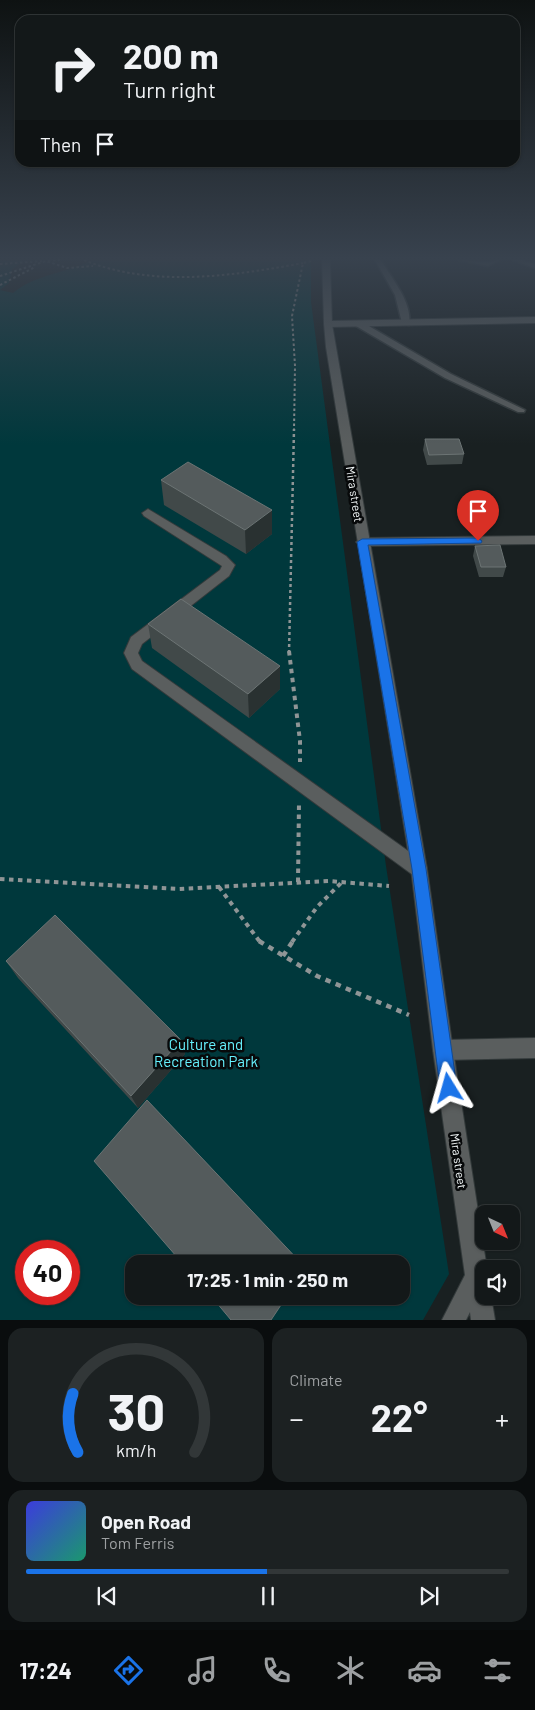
<!DOCTYPE html>
<html lang="en">
<head>
<meta charset="utf-8">
<style>
  :root { --surface:#131819; --page:#1c2122; --text:#f1f3f6; --muted:#9da0a2; --line:#323738; --accent:#1a73e8 }
  body { margin:0; font-family:Barlow,sans-serif; background:var(--page); color:var(--text); height:100vh; display:flex; flex-direction:column; font-size:19px; white-space:nowrap }
  * { box-sizing:border-box; margin:0 }
  p { font-size:16px; color:var(--muted) }
  .icon { flex:none; width:28px; height:28px; fill:none; stroke:currentColor; stroke-width:2; stroke-linecap:round; stroke-linejoin:round }
  .map { position:relative; height:1320px; overflow:hidden }
  .sheet { display:flex; flex-direction:column; gap:8px; padding:8px; background:#0a0d0e; flex:1 }
  .sheet>* { flex:none }
  .top-card { position:absolute; left:15px; top:15px; width:505px; height:152px; border-radius:15px; box-shadow:0 1px 4px #0004,0 0 0 1px var(--line); background:#131819; color:var(--text); overflow:hidden }
  .needle { width:32px; rotate:137deg }
  .fabs { position:absolute; left:475px; top:1205px; display:grid; gap:10px }
  .fabs a { display:grid; place-items:center; width:45px; height:45px; border-radius:10px; background:var(--surface); box-shadow:0 1px 4px #0004,0 0 0 1px var(--line); font-size:25px }
  .speed { position:absolute; left:15px; top:1240px; display:flex; gap:10px; font-size:25px; font-weight:700; text-align:center }
  .speed>* { display:grid; place-content:center; width:65px; height:65px; border-radius:50%; background:var(--surface); box-shadow:0 1px 4px #0004,0 0 0 1px var(--line); line-height:1 }
  .speed .limit { border:8px solid #d22; background:#fff; color:#111 }
  .pin { position:absolute; display:grid; place-items:center; width:42px; height:42px; color:#fff; margin:-51px -21px; border-radius:50% 50% 50% 0; rotate:-45deg; box-shadow:0 0 5px #0007 }
  .pin .icon { rotate:45deg }
  .me { position:absolute; width:55px; margin:-28px; rotate:352deg; stroke-linejoin:round; filter:drop-shadow(0 0 4px #0008) }
  .turn { display:flex; align-items:center; gap:18px; height:105px; padding:0 25px; font-size:22px }
  .turn .icon { width:65px; height:65px; stroke-width:2.5 }
  .turn b { display:block; font-size:35px; line-height:42px }
  .then { display:flex; align-items:center; height:48px; padding:0 25px; background:#0003; gap:10px; font-size:19px }
  .big { font-size:38px; font-weight:700; line-height:1.1 }
  .sheet .card { flex:1; display:flex; flex-direction:column; justify-content:center; gap:8px; min-width:0; padding:0 18px; border-radius:15px; background:var(--page) }
  .sheet .dial { align-items:center; gap:0 }
  .dial svg { height:130px; overflow:visible; fill:none; stroke:var(--line); stroke-width:7; stroke-linecap:round; text-anchor:middle }
  .dial text { fill:var(--text); stroke:none }
  .song { display:flex; align-items:center; gap:15px }
  .cover { width:60px; height:60px; border-radius:8px; background:linear-gradient(135deg,hsl(240 70% 55%),hsl(160 70% 35%)) }
  .played { height:5px; border-radius:2px; background:linear-gradient(90deg,var(--accent) 50%,var(--line) 50%) }
  .keys { display:flex; justify-content:space-around; direction:ltr }
  .heat { display:flex; justify-content:space-between; align-items:center; font-size:28px; direction:ltr }
  .sheet .tiles { flex:1; display:grid; gap:8px; grid-template-columns:1fr 1fr }
  .card:last-child { grid-column:span 2 }
  .trip { position:absolute; left:125px; top:1255px; width:285px; height:50px; border-radius:15px; background:var(--surface); box-shadow:0 1px 4px #0004,0 0 0 1px var(--line); font-weight:700; line-height:50px; text-align:center }
  .tab-bar { display:flex; height:80px; justify-content:space-around; align-items:center; background:#080a0a; color:var(--muted) }
  .tab-bar .icon { width:35px; height:35px }
  .tab-bar .active { color:var(--accent) }
  .tab-bar b { font-size:22px; color:var(--text) }
  .map>svg:first-child { display:block }
  .green { fill:#00383c; fill-rule:evenodd }
  .lines { fill:none; stroke-linecap:round; stroke-linejoin:round }
  .service-casing { stroke:#333a3b; stroke-width:3 }
  .minor-casing { stroke:#333a3b; stroke-width:2 }
  .tertiary-casing { stroke:#333a3b; stroke-width:2 }
  .path-far3 { stroke:#8f9596; stroke-width:2; stroke-dasharray:2.5 2.5; stroke-linecap:butt }
  .path-far2 { stroke:#8f9596; stroke-width:2.5; stroke-dasharray:3 3; stroke-linecap:butt }
  .path-far1 { stroke:#8f9596; stroke-width:4; stroke-dasharray:4.5 4.5; stroke-linecap:butt }
  .path { stroke:#8f9596; stroke-width:4.5; stroke-dasharray:5.5 5.5; stroke-linecap:butt }
  .service { fill:#5a5e5e; fill-rule:evenodd }
  .minor { fill:#5a5e5e; fill-rule:evenodd }
  .tertiary { fill:#5a5e5e; fill-rule:evenodd }
  .wall { fill:#414949 }
  .shaded-wall { fill:#293131 }
  .building { fill:#545b5c; stroke:#6c7474 }
  .route { fill:#1a73e8; stroke:#114b97 }
  .labels { text-anchor:middle; dominant-baseline:central; stroke-width:5; stroke-linejoin:round; paint-order:stroke }
  .street-label { font-size:12px; fill:#f0f5f6; stroke:#07090a }
  .near-park-label { font-size:15px; fill:#66f2fe; stroke:#07090a }
</style>
</head>
<body>
<div class="map">
<svg width="535" height="1320" viewBox="0 0 535 1320">
  <rect width="100%" height="100%" fill="#192021"/>
  <path class="green" d="M0,260H25L12,269L9,283L0,290L13,293C36,274 64,274 90,261L89,260H311V302L386,866L449,1274L423,1320H0ZM26,1251H69V1294H26ZM134,1264H401V1296H134Z"/>
  <g class="lines">
    <g class="service-casing">
      <path id="service" d="M375,260H381C391,278 413,302 409,325L402,323L395,295Z
        M458,260L487,262L500,260L488,266Z
        M512,260H522L535,264V268Z
        M356,322H362L451,374L525,410L524,412H518L445,378L356,326Z"/>
    </g>
    <g class="minor-casing">
      <path id="minor" d="M535,317V323L328,327L324,324L328,321Z
        M148,509L226,556L235,565L229,576L142,644L138,653L142,661L425,863L427,869L425,875L419,877L413,875L132,669L124,653L131,637L220,570L222,566L144,516L142,513Z
        M535,536V544L362,546L356,542L362,538Z
        M535,1038V1058L443,1060L436,1057L433,1050L436,1043L443,1040Z"/>
    </g>
    <g class="tertiary-casing">
      <path id="tertiary" d="M322,260H330L332,324L336,347L427,869L453,1050L487,1269H484V1296H491L495,1320H471L470,1312L466,1320H442L465,1275L433,1050L411,869L326,347L324,324Z"/>
    </g>
    <path class="path-far3" d="M84,260C152,288 233,276 303,263
      M48,261L60,260
      M0,264L42,261
      M0,276L46,261L67,268L93,266
      M0,285L35,267
      M294,431L295,366L292,316L303,263L311,261"/>
    <path class="path-far2" d="M289,653L294,429"/>
    <path class="path-far1" d="M289,651L300,741V762
      M0,879L178,889L329,881L389,886
      M298,882L299,803
      M219,887L260,942
      M292,942L317,907L342,882"/>
    <path class="path" d="M259,941L317,976L409,1015
      M283,956L293,941"/>
    <use href="#service" class="service"/>
    <use href="#minor" class="minor"/>
    <use href="#tertiary" class="tertiary"/>
  </g>
  <path class="wall" d="M425,439L464,454L462,464L427,465L423,450Z
    M161,480L272,534L246,554L164,505Z
    M475,546L506,567L503,577H479L473,556Z
    M148,624L280,666V689L249,718L152,648Z
    M6,961L181,1040L185,1054L138,1108L18,978Z"/>
  <path class="shaded-wall" d="M272,510V534L246,554L245,530Z
    M280,666V689L249,718L248,694Z
    M181,1040L185,1054L138,1108L131,1096Z"/>
  <path class="building" d="M425,439H459L464,454L429,455Z
    M188,462L272,510L245,530L161,480Z
    M500,545L506,567H481L475,546Z
    M181,599L280,666L248,694L148,624Z
    M55,915L181,1040L131,1096L6,961Z
    M147,1100L302,1264H183L94,1161Z
    M211,1296H287L271,1320H231Z"/>
  <linearGradient id="sky" x2="0" y2="1"><stop stop-color="#0e1212"/><stop offset="0.58" stop-color="#38424e"/><stop offset="1" stop-color="#38424e" stop-opacity="0"/></linearGradient>
  <rect width="535" height="445" fill="url(#sky)"/>
  <path class="route" d="M478,538L482,541L481,543L368,545L426,869L457,1088L454,1094L449,1096L443,1094L440,1088L412,869L357,542L362,539Z"/>
  <g class="labels">
    <g class="street-label">
      <text transform="translate(355 494) rotate(81)">Mira street</text>
      <text transform="translate(459 1161) rotate(82)">Mira street</text>
    </g>
    <g class="near-park-label">
      <text x="206" y="1044">Culture and<tspan x="206" dy="17">Recreation Park</tspan></text>
    </g>
  </g>
</svg>
<div class="fabs">
<a><svg class="needle" viewBox="-14 -14 28 28"><path d="M0-13l5 13h-10z" fill="#e53935"/><path d="M0 13l5-13h-10z" fill="#9da0a2"/></svg></a>
<a><svg class="icon" aria-label="sound" viewBox="0 0 24 24"><path d="M4 9h4l5-4v14l-5-4H4zM17 9q2 3 0 6"/></svg></a>
</div>
<div class="speed"><div class="limit">40</div></div>
<div class="pin" style="left:478px;top:541px;background:#d93025"><svg class="icon" aria-label="arrive" viewBox="0 0 24 24"><path d="M6 21V4h12l-3 4 3 4H6"/></svg></div>
<svg class="me" style="left:449px;top:1088px" viewBox="-20 -20 40 40"><path d="M0-17L14 15 0 8-14 15z" fill="#1a73e8" stroke="#fff" stroke-width="4"/></svg>
<div class="trip">17:25 · 1 min · 250 m</div>
<div class="top-card">
<div class="turn"><svg class="icon" aria-label="right" viewBox="0 0 24 24"><path d="M7 20v-9h11M14 6l5 5-5 5"/></svg><div><b>200 m</b>Turn right</div></div>
<div class="then">Then<svg class="icon" aria-label="arrive" viewBox="0 0 24 24"><path d="M6 21V4h12l-3 4 3 4H6"/></svg></div>
</div>
</div>
<section class="sheet">
<div class="tiles">
<div class="card dial"><svg viewBox="0 0 100 80">
<path d="M14 69A42 42 0 1 1 86 69"/>
<path d="M14 69A42 42 0 0 1 11 33" stroke="#1a73e8"/>
<text x="50" y="56" font-size="32" font-weight="700">30</text>
<text x="50" y="72" font-size="11">km/h</text>
</svg></div>
<div class="card"><p>Climate</p>
<div class="heat"><a>−</a><b class="big">22°</b><a>+</a></div>
</div>
<div class="card">
<div class="song"><i class="cover"></i><div><b>Open Road</b><p>Tom Ferris</p></div></div>
<div class="played"></div>
<div class="keys"><svg class="icon" aria-label="previous" viewBox="0 0 24 24"><path d="M18 5L8 12l10 7zM5 5v14"/></svg><svg class="icon" aria-label="pause" viewBox="0 0 24 24"><path d="M8 5v14M16 5v14"/></svg><svg class="icon" aria-label="next" viewBox="0 0 24 24"><path d="M6 5l10 7-10 7zM19 5v14"/></svg></div>
</div>
</div>
</section>
<nav class="tab-bar">
<b>17:24</b>
<svg class="icon active" aria-label="directions" viewBox="0 0 24 24"><path d="M12 3l9 9-9 9-9-9zM9 14v-3h6M13 9l2 2-2 2"/></svg>
<svg class="icon" aria-label="music" viewBox="0 0 24 24"><path d="M9 18V5l10-2v13"/><circle cx="6" cy="18" r="3"/><circle cx="16" cy="16" r="3"/></svg>
<svg class="icon" aria-label="phone" viewBox="0 0 24 24"><path d="M5 4h4l2 5-3 2q2 4 5 5l2-3 5 2v4C11 20 4 13 5 4z"/></svg>
<svg class="icon" aria-label="climate" viewBox="0 0 24 24"><path d="M12 3v18M4 7l16 10M4 17L20 7"/></svg>
<svg class="icon" aria-label="car" viewBox="0 0 24 24"><path d="M5 17H2v-5l4-1 3-4h7l3 4 3 1v5h-3M9 17h6M6 11h13"/><circle cx="7" cy="17" r="2"/><circle cx="17" cy="17" r="2"/></svg>
<svg class="icon" aria-label="filters" viewBox="0 0 24 24"><path d="M4 7h16M4 17h16"/><circle cx="9" cy="7" r="2"/><circle cx="15" cy="17" r="2"/></svg>
</nav>
</body>
</html>
